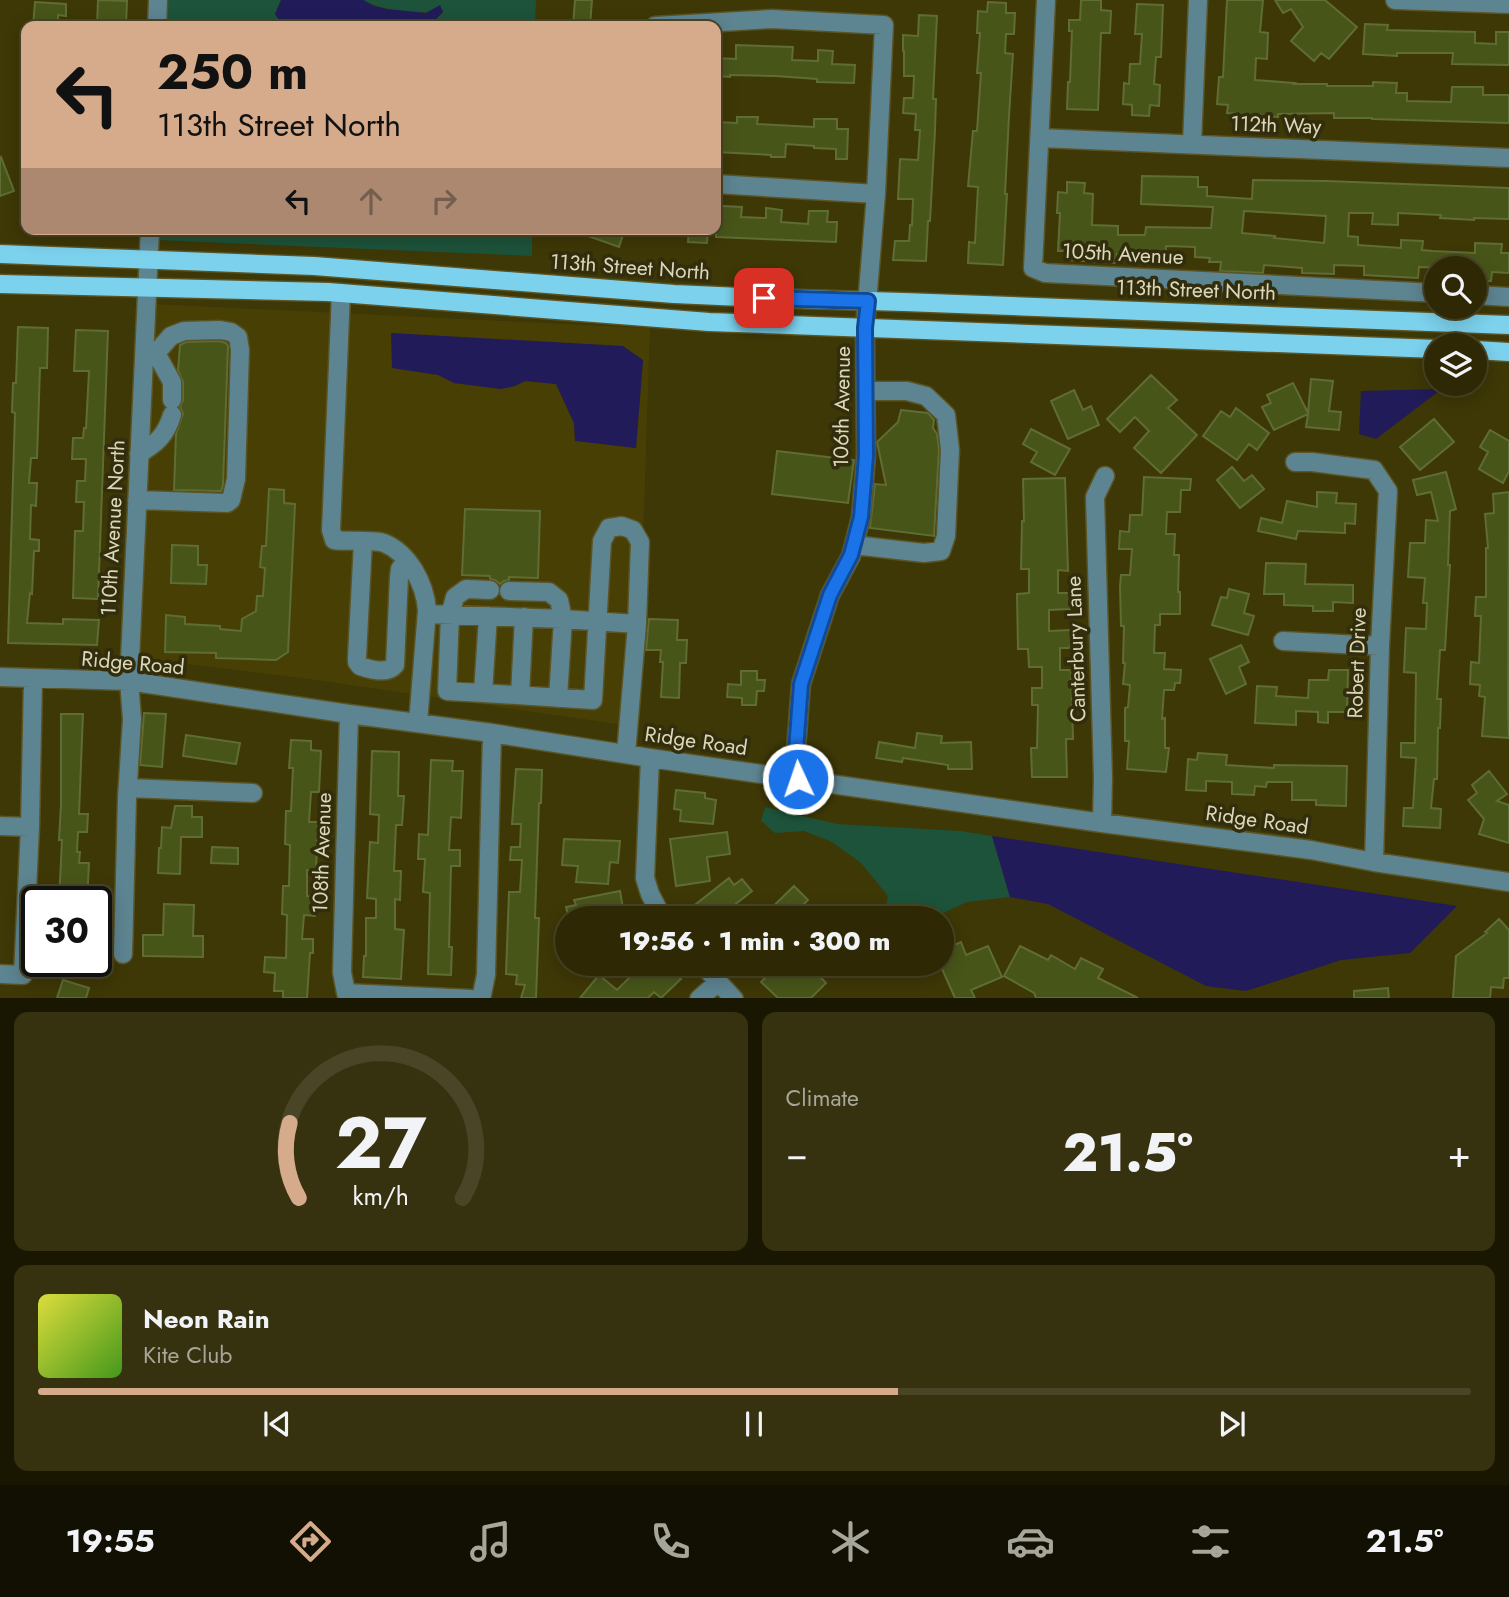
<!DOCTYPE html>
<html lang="en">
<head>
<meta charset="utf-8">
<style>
  :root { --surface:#2e2904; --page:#36310e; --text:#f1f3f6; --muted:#a7a69a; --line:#494526; --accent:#d6ab8b }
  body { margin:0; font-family:Jost,sans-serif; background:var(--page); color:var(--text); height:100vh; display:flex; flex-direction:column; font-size:26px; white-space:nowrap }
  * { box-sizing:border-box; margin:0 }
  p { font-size:23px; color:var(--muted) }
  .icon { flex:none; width:38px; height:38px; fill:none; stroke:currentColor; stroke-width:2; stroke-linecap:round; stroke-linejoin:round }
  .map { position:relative; height:998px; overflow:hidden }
  .drawer { display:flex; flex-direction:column; gap:14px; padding:14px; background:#191702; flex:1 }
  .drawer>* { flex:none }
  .top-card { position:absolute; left:21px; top:21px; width:700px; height:214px; border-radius:14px; box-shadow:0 4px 18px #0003,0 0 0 2px var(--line); background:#d6ab8b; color:#111; overflow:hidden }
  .buttons { position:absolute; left:1424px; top:256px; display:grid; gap:14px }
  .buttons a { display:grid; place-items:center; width:63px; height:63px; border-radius:50%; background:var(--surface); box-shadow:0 4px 18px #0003,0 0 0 2px var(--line); font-size:35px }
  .speed { position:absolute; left:21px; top:886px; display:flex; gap:14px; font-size:35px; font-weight:700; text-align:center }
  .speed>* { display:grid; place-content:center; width:91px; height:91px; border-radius:50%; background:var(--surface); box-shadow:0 4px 18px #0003,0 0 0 2px var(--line); line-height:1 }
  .speed .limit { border:4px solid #111; border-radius:10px; background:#fff; color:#111 }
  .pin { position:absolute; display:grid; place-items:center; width:60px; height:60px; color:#fff; margin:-30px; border-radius:14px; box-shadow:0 4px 10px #0006 }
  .me { position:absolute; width:77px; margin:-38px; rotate:357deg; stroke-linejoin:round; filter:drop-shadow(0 0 5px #0008) }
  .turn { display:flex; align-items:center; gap:24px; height:147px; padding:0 21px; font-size:32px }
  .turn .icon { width:91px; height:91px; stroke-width:2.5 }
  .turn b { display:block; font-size:49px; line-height:60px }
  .lanes { display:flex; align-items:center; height:66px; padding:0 21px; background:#0003; justify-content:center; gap:35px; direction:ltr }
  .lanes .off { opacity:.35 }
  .big { font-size:52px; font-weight:800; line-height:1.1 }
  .drawer .card { flex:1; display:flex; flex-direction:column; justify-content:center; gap:10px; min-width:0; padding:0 24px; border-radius:14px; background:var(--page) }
  .drawer .dial { align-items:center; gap:0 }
  .dial svg { height:182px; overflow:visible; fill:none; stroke:var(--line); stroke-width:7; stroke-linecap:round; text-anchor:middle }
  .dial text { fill:var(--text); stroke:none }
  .song { display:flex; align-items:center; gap:21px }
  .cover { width:84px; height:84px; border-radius:10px; background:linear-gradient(135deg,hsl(60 70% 55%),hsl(100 70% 35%)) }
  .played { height:7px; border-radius:4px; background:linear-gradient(90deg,var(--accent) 60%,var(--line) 60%) }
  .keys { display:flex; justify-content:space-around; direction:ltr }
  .heat { display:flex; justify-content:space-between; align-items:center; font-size:38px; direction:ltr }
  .drawer .tiles { flex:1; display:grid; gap:14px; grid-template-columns:1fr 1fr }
  .card:last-child { grid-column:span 2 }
  .trip { position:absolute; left:555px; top:906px; width:399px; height:70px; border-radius:35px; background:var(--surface); box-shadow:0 4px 18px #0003,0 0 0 2px var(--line); font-weight:800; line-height:70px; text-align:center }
  .dock { display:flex; height:112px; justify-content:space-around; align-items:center; background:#121002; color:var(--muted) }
  .dock .icon { width:49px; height:49px }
  .dock .selected { color:var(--accent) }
  .dock b { font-size:32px; color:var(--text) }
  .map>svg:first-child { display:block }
  .built { fill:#473f04; fill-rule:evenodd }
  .green { fill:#1d533a }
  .water { fill:#211b59 }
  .building { fill:#485519; stroke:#5f6d35; stroke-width:2; fill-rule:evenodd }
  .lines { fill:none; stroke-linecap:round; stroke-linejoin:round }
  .minor-casing { stroke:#5a5426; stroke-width:21 }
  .major-casing { stroke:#5a5426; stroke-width:21 }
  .minor { stroke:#5d8491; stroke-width:18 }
  .major { stroke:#7cd1ec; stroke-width:18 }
  .route-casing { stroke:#114b97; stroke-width:18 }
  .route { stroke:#1a73e8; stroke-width:12 }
  .labels { text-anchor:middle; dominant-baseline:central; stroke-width:7; stroke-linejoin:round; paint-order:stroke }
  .street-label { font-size:21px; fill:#dbd7b9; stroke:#322d0d }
</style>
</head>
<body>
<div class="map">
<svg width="1509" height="999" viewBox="0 0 1509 999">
  <rect width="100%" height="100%" fill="#3e3706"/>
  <path class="built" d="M154,304L650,328L637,727L302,678L137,658ZM643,360L636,448L575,440L574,423L556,384L525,381L515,386L501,389L454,383L438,375Z"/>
  <path class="green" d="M166,0H281L275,14L283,26H165Z
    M363,0H536L535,26H429L443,12C416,13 387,13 363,0Z
    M157,229H532V256L156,240Z
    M765,807L837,824L960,831L992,836L1010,897L967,902L930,919H883L888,896L861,863L832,842L804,831L775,833L761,821Z"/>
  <path class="water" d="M281,0H363L374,6L387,9L426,13L440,5L443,12L429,26H283L275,14Z
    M391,333L623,346L643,360L636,448L575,441L574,423L556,384L525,381L515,386L501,389L454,383L438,375L392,368Z
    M1438,389L1439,391L1376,439L1359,434L1361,391Z
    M992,836L1457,906L1410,953L1341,960L1246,991L1206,986L1048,904L1010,897Z"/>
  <path class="building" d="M98,0L127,1L126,26H97Z
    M575,0H592L590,26H573Z
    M1081,0H1101V10L1111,11L1110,33H1101L1098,110L1067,109L1068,82H1070L1072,31H1069V20H1080Z
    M1227,0H1263L1260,32L1268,33L1267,59L1256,58L1255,80L1295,83L1294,84H1327V86H1373V82L1397,83L1396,93H1407V101L1451,102L1452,87H1483V95H1509V123L1406,120L1372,119V118H1334V113L1278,114V117L1227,113L1228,105L1217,104L1219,77H1223Z
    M1275,0H1325L1357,27L1329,59L1321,53L1314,61L1291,41L1303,27L1291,9L1283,13Z
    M35,2L66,4V16L58,15V26H33Z
    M988,2L1006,3V13H1015L1014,34H1006L1005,53L1013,54L1009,116L1005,194H1007L1003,265L968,263L969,242L975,243L978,187L968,186L973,131H977L981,73H977L980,33H977L978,11L987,12Z
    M1137,4L1163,5L1161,57H1156L1154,84L1160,85L1159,106L1150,105L1149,116L1132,115V105L1123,104L1124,83L1129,84L1130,64H1140L1142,34H1135Z
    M919,15L937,16L933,99H936L935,131L930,221H928L926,261L893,260L895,241H909L910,225H912L913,199H898L900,159L918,160L920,130H915L916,114L903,113L904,98H913L914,76H904V51H903V35L918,36Z
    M1365,24L1388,25L1387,30L1475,32V43L1496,44V32H1509V65L1452,64L1453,53H1397V56L1363,54Z
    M736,45L793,47L792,60L818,61V50L833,51L832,64L855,65L854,83L817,82V79L775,76L730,75V77L716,76V58L736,59Z
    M737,117H758L757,124L814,127V119H837V129H848L847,159H836V149L814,148V146L786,144L785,157H771V155L716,152V122L737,123Z
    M1,157L14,191L0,196V158Z
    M1142,176L1198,177V187H1207V196L1252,199L1253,180L1327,181L1509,188V219L1474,218V220L1440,218L1441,215L1398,213V225L1372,224L1373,213H1349L1348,236L1358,237V245L1401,248V240L1423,241L1422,250L1433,251L1475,253V243L1502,244L1501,253H1509V273L1492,272L1491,281H1475V268L1419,267L1418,278L1364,275V266L1334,265V274L1302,273V268L1264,265L1263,273L1220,271L1221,262H1209L1210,258L1195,257V247L1166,246L1165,265L1144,264L1145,255L1117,254V263L1068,260L1069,251H1058L1060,213H1057L1058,192L1067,193V182L1085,183L1084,193L1093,194L1092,225L1118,226V235H1145L1146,227L1211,228L1213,207L1141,204ZM1244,211L1326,216L1324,243L1274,238L1275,236L1242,233Z
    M723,206L742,207L741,217L766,218V208L782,210L781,222L808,224L809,211H828L827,222H837L836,242L716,237V207Z
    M574,229H625L619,247L574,231Z
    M689,229H708L707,243L688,242Z
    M18,327L48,328L47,368H40L37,458H31L29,483H37L36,506L31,505L30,539L39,540V551H34L32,594L30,593L27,623L63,624V619L99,620L97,645L8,643L15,413L12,412L13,383H16Z
    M76,330L108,331L98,599L73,598L75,531H83L84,502H76L77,481H85L86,459H72L73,438H83L84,428H86L89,371H74Z
    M219,341L226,343L228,346L223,485L221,491L174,490L176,434L183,414L180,407L183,400V382L178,370L180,345L186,342Z
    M1151,375L1177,400L1168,408L1197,435L1161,473L1134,448L1149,431L1135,417L1120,432L1107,419Z
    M1311,379L1333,381L1329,411L1341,412L1339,430L1306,427L1308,414L1274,430L1262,407L1271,403L1267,395L1293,383L1308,413Z
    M1074,390L1083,410L1091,406L1099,425L1068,439L1051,401Z
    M1236,408L1269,433L1257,450L1249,444L1237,460L1203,436L1221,411L1230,417Z
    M901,410L928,413L934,420L933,428L937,434L939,450L934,536L870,528L875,484L886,485L877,442L898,422Z
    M1434,419L1454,442L1420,470L1400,447Z
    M1031,429L1070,449L1055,475L1031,462L1037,452L1023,444Z
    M1490,430L1509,441V471L1503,483L1479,469L1488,452L1480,447Z
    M777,451L854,460L848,503L772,494Z
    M1232,467L1244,481L1252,475L1264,489L1240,508L1217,480Z
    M1446,472L1456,509L1450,511L1448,565H1450L1445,650H1440L1437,699H1441L1440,728H1438L1437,779H1434L1431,808L1441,809L1440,828L1403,826L1404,808H1413L1416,758L1401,757V743H1415L1416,673L1404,672L1406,628L1426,629L1427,603H1423L1425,578L1408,577L1410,543H1425L1426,520L1438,521L1431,492L1417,495L1413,480Z
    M1144,477L1191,479L1190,490H1181L1180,512H1167L1166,534H1175L1174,555H1179L1178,592H1180V614H1160V625H1155L1154,653H1165L1164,669L1181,670L1180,683H1175L1174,690H1164L1162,719L1165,718V748H1169L1166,772L1127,769L1129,741H1125V708L1128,707L1130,685L1123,684L1125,663H1123L1124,626H1121L1120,586L1121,575H1130L1132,549H1119L1120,531L1129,532L1130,515H1142Z
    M1065,478L1068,571L1058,570V593H1070V609L1049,610V631L1070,630V648H1060V670H1071L1073,739H1066L1067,777H1032L1031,748H1037L1038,705H1032V688H1042V667H1029L1028,649H1018L1017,594L1029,593V569H1021L1022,521H1024L1023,479Z
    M269,489L284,490V503L295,504L288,652L276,660L216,658V653L165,652L166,615L185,617V624L220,626V629L241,631L242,619L256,611L257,596H263L265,568L260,567L262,546H266Z
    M1317,492L1337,493L1336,503L1356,504L1355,524L1345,523V533L1298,531L1296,539L1258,531L1261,518L1282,523L1287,501L1317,507Z
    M1509,492L1508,711L1509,738L1482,736L1485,697L1479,696L1480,685L1470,684L1471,662L1479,663L1481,616H1475L1476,597H1486V548H1488L1485,514L1494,513L1493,494Z
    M465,509L540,511L538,578L509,577V580L504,581L500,584L495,580L490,579V576L462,575Z
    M172,545L198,546V565H207L206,584L171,583Z
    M1266,563L1306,564L1305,584L1353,585V603L1333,602V611H1313V606L1284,605V594H1264Z
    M1229,589L1249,594L1244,613L1254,616L1248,635L1212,625L1221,597L1227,598Z
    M649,619L678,620L677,640H687L686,663H680L679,698L661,697L663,662H660L661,650H646Z
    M1241,645L1249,662L1239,667L1246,684L1226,694L1210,659Z
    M1329,670H1348L1347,712H1328V723L1318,722V712L1296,711V725L1255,723L1257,686L1277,687L1276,696L1308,698L1309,680H1328Z
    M741,671H757V680H765L764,691H757L756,705H742V698L727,697L728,684L741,685Z
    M144,713L166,714L162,767L140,765Z
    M61,714H83L79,814H88L87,832H78L77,852H80L79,863H89L87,901H59L62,840H59L61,804Z
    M917,733L942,736L941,743L971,742L972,769H948V765L903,758L902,762L876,758L879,742L915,748Z
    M186,735L240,743L236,764L183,756Z
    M291,740L311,741V750L321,751L319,792H311L309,822H318L316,870H307V896L315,897V916L304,915L302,939H313V953H310L307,998H283V991H274L275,973L264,972L265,957L286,958L287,915L282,914L283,886H289L290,845L285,844L286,811H291L293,768H289Z
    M372,751L399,752L398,796H404L402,825H396L394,871H401L400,900L395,899V929L404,930L401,979L363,977L364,956H366V918H376V899L367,898L370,842L378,843L379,815L370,814Z
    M1198,753L1227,755L1226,765L1274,768V765L1347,766L1346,806L1316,805V800H1292V782H1267L1266,787L1255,786L1254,795L1232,794V782L1206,781V791L1186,790L1188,759L1197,760Z
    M431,760L453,761L452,771H463L461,818L451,817L449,850H460V866H451L449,947H452L451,975L428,974L430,893L423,892L425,859H418L419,834L428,835Z
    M516,769L542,770L541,803H539L535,918H539L536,998H521L525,985L516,984L517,975L506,974L509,892H520L522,860H510L511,847H520L521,824H512Z
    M1489,771L1507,794L1497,801L1509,805V843L1479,834L1484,819L1468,800L1477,793L1472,785Z
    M676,790L705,793V798L716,800L713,824L680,821L681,810L674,809Z
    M175,806H192V817H202V837H181L180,874L158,873L159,848H161L162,827L171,828Z
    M727,832L730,854L707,857L710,881L676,886L670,839Z
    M564,839L620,841L618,863L610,862L608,884L576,882L578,866L562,865Z
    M212,847L238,848V864L211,863Z
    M729,878L734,885L742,879L752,891L732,907L742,919H692L686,912Z
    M794,886L808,900L801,907L812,919H760Z
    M620,891L625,919H569L566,907L576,905L574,900Z
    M164,904L194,905L193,936H203V957L143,956V935H163Z
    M1499,919L1509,930V978H1504L1503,988L1491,987L1490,998H1453L1456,956L1487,933L1485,932Z
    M961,942L966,955L988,946L1002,977L971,990L975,998H955L942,969V950Z
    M1020,946L1048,960L1051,955L1075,969L1081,958L1103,969L1098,978L1138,998H1036L1034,993L1004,976Z
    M643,964H666L681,979L661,998L654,992L648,998H580L599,975L617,990Z
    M779,964H787L794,972L802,964H808L826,983L811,998H778L761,982Z
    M63,980L89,988L86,998H57Z
    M1388,988L1389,998H1354V991Z"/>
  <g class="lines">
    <g class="minor-casing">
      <path id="minor" d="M1046,0L1033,268L1045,273L1437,293
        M1395,0L1509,4
        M157,26L158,0
        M655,26L772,19L884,25L876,194L865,328L866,456L861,517L851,556L830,595L801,684L796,750L798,779
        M1040,138L1509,158
        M1192,144L1198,0
        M716,184L876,194
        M341,293L331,530L334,540C347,542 373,539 384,543C409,553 425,584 427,610L418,723
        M1475,295L1509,297
        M145,354L156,353L172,382V400
        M139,454C157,443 166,435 172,415
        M1295,462H1312L1374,470L1388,491L1380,646L1374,862
        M137,500L227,503L231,500L236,479L240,350L238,337L231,332L220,330L184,331L171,336L156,353
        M363,542L357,657V662L360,666C371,670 388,674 395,665L399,577L400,569L406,561
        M854,545L924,553L941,551L946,536L950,450L946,415L926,396L907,391H866
        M509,591L549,592L559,600L563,619L558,698
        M427,614L563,619L637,624L626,754
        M488,616L483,693L593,700L602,541L609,528L622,526L633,530L640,542L637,624
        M1283,641L1380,646
        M0,677L129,681L349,714L492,733L650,758L1102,823L1311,850L1374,862L1509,882
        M483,693L447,691L450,615L455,597L466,589L490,590
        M520,695L524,617
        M349,714L342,972L346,993L471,999
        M650,758L645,878L650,894L663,919
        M128,788L253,793
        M1102,823L1103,778L1095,497L1105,476
        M0,826L30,827
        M123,954L127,798L132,719L129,681L150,229
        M702,964L734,999
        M0,974L23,975L30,827L33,679
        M481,999L486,975L492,733
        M699,999L718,982"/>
    </g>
    <g class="major-casing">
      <path id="major" d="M0,254L314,266L674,294L764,298L904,302L1509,325
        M0,284L328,292L709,322L1437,349
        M1475,350L1509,352"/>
    </g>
    <use href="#minor" class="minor"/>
    <use href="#major" class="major"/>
  </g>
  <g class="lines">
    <g class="route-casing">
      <path id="route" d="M764,298L868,301L865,328L866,456L861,517L851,555L830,595L801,684L796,750L798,779"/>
    </g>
    <use href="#route" class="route"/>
  </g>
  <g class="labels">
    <g class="street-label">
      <text transform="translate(1276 125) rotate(2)">112th Way</text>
      <text transform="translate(1123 254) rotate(3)">105th Avenue</text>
      <text transform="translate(630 267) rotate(4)">113th Street North</text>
      <text transform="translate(1196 290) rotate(2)">113th Street North</text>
      <text transform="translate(842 407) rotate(-89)">106th Avenue</text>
      <text transform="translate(113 528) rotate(-87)">110th Avenue North</text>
      <text transform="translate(1076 649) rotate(-92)">Canterbury Lane</text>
      <text transform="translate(133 663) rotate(5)">Ridge Road</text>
      <text transform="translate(1357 663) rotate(-88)">Robert Drive</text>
      <text transform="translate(696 741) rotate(8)">Ridge Road</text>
      <text transform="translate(1257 820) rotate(8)">Ridge Road</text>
      <text transform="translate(322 853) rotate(-88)">108th Avenue</text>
    </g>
  </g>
</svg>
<div class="buttons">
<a><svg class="icon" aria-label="search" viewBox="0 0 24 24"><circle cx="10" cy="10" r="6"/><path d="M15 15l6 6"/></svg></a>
<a><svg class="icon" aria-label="layers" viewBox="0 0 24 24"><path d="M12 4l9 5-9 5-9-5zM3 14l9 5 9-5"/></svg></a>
</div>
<div class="speed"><div class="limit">30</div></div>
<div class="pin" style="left:764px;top:298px;background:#d93025"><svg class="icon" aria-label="arrive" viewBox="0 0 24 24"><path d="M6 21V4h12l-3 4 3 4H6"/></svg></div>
<svg class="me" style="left:798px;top:779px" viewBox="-20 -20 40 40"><circle r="17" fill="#1a73e8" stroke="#fff" stroke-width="3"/><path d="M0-11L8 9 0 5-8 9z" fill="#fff"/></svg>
<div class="trip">19:56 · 1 min · 300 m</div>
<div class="top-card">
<div class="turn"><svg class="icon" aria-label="left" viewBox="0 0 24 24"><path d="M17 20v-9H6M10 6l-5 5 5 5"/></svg><div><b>250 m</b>113th Street North</div></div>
<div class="lanes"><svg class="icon" aria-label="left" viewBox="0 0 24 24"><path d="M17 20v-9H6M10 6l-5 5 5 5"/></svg><svg class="icon off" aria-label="ahead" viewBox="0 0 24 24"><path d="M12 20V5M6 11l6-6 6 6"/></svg><svg class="icon off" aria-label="right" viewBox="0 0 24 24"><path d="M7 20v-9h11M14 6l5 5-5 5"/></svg></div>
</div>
</div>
<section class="drawer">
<div class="tiles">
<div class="card dial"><svg viewBox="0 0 100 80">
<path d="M14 69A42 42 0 1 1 86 69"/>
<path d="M14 69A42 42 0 0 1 10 36" stroke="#d6ab8b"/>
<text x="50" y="56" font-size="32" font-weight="700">27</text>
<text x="50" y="72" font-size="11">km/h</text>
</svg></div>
<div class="card"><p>Climate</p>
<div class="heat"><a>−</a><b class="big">21.5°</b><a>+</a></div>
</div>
<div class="card">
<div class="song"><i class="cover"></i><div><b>Neon Rain</b><p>Kite Club</p></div></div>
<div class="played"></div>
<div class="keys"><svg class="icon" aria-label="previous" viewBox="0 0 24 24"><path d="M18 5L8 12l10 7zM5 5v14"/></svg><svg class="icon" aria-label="pause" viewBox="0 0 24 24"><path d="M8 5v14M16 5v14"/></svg><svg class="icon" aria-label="next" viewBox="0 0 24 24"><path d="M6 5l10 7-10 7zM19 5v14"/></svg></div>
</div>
</div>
</section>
<nav class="dock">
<b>19:55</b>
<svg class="icon selected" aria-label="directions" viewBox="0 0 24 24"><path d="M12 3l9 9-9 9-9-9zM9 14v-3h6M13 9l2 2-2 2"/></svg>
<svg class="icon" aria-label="music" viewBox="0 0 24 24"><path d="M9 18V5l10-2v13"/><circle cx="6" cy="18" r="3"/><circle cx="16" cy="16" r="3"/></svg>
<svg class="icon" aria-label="phone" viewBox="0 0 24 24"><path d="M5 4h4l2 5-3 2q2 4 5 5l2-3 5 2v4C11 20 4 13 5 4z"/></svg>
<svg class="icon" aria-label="climate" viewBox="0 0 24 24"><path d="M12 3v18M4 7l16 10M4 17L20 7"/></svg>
<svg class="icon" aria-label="car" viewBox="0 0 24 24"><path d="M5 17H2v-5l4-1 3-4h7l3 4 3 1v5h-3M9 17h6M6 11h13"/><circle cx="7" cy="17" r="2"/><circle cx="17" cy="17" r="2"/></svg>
<svg class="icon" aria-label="filters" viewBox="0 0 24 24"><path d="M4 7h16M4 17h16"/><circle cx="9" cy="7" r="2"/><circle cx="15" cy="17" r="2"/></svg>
<b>21.5°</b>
</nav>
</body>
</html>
